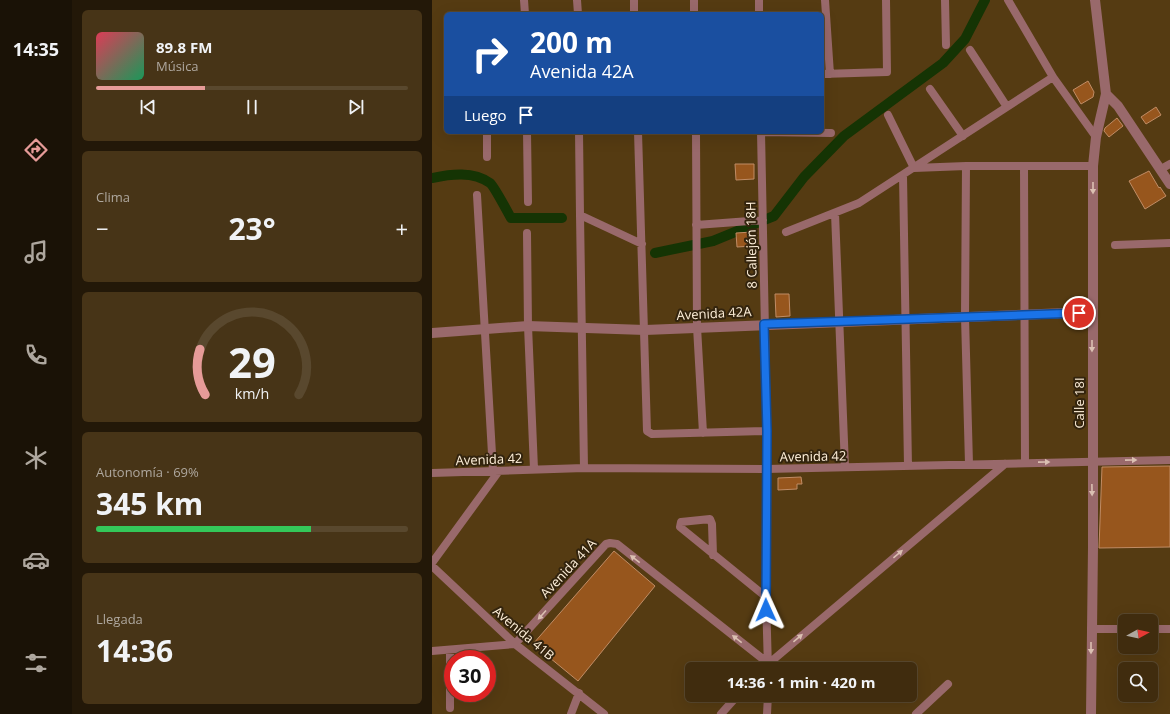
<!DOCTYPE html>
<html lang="es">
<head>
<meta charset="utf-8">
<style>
  :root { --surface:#402c0e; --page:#473417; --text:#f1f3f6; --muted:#aea79e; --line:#59482e; --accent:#e69b98 }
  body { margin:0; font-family:"Open Sans",sans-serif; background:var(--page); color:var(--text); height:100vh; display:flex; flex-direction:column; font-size:15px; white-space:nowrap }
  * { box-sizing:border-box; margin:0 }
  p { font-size:13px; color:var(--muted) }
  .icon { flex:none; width:22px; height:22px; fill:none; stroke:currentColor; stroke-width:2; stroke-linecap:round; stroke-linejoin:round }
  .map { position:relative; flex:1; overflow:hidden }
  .drawer { display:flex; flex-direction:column; gap:10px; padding:10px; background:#231808; width:360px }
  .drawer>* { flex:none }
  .guide { position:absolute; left:12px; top:12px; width:380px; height:122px; border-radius:6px; box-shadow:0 4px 16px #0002,0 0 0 1px var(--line); background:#1a4fa0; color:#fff; overflow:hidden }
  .needle { width:26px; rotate:82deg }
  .tools { position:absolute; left:686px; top:614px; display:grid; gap:8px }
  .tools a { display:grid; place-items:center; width:40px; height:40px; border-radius:6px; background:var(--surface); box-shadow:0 4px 16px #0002,0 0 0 1px var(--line); font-size:20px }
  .speed { position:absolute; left:12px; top:650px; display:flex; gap:8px; font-size:20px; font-weight:700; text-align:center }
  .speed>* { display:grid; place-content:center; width:52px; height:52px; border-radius:50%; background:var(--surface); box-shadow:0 4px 16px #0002,0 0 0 1px var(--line); line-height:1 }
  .speed .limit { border:6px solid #d22; background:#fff; color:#111 }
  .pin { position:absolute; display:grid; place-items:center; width:34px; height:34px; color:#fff; margin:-17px; border:2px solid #fff; border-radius:50%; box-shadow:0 1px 4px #0007 }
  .me { position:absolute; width:44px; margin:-22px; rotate:359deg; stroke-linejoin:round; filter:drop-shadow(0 0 3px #0008) }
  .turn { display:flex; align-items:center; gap:14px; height:84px; padding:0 20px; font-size:18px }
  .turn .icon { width:52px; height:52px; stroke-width:2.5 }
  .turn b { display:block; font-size:28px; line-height:34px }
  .then { display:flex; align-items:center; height:38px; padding:0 20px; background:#0003; gap:8px; font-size:15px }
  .big { font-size:30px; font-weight:700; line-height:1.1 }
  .drawer .widget { flex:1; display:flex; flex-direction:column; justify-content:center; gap:6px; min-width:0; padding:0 14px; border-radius:6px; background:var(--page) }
  .drawer .dial { align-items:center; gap:0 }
  .dial svg { height:104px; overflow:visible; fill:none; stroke:var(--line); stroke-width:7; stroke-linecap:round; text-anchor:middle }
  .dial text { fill:var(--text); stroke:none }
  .song { display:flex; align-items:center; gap:12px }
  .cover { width:48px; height:48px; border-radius:6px; background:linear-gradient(135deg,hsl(350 70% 55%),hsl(150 70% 35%)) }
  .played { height:4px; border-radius:2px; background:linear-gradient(90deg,var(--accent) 35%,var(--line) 35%) }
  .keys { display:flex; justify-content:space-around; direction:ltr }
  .heat { display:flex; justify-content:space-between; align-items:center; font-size:22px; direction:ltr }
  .charge { height:6px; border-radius:3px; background:linear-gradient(90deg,#34c759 69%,var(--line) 0) }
  .trip { position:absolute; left:253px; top:662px; width:232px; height:40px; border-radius:6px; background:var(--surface); box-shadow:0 4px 16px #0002,0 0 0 1px var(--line); font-weight:700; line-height:40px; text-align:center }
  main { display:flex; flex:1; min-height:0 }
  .menu { display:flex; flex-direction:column; width:72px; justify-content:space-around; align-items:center; background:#1a1206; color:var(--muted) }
  .menu .icon { width:28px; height:28px }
  .menu .active { color:var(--accent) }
  .menu b { font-size:18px; color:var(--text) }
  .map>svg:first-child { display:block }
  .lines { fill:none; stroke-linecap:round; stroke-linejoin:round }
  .canal { stroke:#153404; stroke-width:10 }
  .building { fill:#97561d; stroke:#c08c65 }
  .minor { stroke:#99696b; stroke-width:8 }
  .tertiary { stroke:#99696b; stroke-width:10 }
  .oneway { fill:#dbc0b2 }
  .route-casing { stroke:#114b97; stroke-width:10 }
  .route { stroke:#1a73e8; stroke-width:7 }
  .labels { text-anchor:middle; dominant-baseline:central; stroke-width:4; stroke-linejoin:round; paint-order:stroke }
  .street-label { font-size:13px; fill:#feefd9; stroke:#33240e }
</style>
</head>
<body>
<main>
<nav class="menu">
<b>14:35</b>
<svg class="icon active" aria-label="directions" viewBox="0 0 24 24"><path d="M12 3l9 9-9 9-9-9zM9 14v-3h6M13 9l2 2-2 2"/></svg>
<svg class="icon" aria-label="music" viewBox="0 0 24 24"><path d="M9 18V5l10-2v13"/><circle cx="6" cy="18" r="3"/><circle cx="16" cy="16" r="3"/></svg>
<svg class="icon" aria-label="phone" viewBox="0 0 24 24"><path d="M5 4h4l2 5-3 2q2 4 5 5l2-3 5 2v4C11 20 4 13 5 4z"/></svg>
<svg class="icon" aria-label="climate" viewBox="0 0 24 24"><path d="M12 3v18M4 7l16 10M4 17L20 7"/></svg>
<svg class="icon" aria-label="car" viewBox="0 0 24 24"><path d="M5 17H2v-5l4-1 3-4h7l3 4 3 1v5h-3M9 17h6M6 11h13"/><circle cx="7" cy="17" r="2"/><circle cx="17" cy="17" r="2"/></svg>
<svg class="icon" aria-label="filters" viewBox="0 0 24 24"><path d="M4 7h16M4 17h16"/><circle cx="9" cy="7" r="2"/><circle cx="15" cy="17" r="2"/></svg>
</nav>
<section class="drawer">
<div class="widget">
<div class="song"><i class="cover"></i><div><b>89.8 FM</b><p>Música</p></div></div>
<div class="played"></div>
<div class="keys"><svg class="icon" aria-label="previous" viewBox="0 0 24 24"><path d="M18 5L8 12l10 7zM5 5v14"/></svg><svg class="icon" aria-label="pause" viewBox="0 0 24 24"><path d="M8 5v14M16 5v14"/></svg><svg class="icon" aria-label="next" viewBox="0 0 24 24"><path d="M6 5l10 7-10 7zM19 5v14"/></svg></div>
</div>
<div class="widget"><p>Clima</p>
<div class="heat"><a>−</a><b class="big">23°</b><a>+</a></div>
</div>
<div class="widget dial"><svg viewBox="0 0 100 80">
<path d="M14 69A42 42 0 1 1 86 69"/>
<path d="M14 69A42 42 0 0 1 10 34" stroke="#e69b98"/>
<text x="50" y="56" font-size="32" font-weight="700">29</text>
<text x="50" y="72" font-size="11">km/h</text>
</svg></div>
<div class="widget"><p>Autonomía · 69%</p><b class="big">345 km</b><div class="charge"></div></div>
<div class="widget"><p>Llegada</p><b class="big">14:36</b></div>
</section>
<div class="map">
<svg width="738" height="714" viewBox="0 0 738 714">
  <rect width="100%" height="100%" fill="#553b12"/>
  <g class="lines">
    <path class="canal" d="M0,178C19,174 41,171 58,183C62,186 75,211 79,218H130
      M223,253L281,241L342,216L372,177L412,136L511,63L533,39L553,0"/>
  </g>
  <path class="building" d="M656,81L662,92L661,97L649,104L641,90Z
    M724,107L729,115L714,124L709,117Z
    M685,118L691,126L677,137L672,131L673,128Z
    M303,164H322V179L304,180Z
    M717,171L727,188L728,187L734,196L713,209L697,181Z
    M320,232L321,246L305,247L304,233Z
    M343,294H357L358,316L344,317Z
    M738,466V547L667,548L670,467Z
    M369,477L370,484H365V489L346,490V478Z
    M182,551L223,586L146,681L101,644Z"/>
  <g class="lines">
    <path class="minor" d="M92,0L93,14
      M145,0L146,14
      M202,0V14
      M262,0V14
      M327,0V14
      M393,0L398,74
      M513,0L514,45
      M576,0L621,77L664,137
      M538,50L575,107
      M390,74L455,72L454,0
      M498,89L531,136
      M456,115L482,168L534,166H661
      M95,132L96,202
      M147,132L148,215
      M206,132L215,431L220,434L335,431
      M264,132L265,327L271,433
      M329,132L335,431L334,597L336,669
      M329,132L399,133
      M55,157V132
      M534,166L533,317L537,464
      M592,166L593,463
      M729,169L738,164
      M471,176L476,466
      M45,195L61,471
      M403,213L413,467
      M264,225L331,220
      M354,232L427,203L621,77
      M95,233L96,326L102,469
      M683,245L738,243
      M152,468L148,215L210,244
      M0,473L152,468L334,469L738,460
      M281,555L280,524L278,519L249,522L248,527L334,597
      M0,563L67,471
      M0,566L83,644L172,714
      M659,629H693
      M719,629H738
      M0,651L83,644L174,544L178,543L185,544L336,663
      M335,665L573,464
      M18,708V650
      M139,714L147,693
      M289,714L306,695
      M335,714L336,695
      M484,714L516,684"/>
    <path class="tertiary" d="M663,0L674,94L686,106L738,184
      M0,333L96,326L213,330L660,312
      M659,714L661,547V166L664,137L674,94"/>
  </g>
  <defs><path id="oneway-solid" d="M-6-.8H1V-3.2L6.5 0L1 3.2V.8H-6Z"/></defs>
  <g class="oneway">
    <use href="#oneway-solid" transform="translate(661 188) rotate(90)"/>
    <use href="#oneway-solid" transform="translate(660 346) rotate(90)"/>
    <use href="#oneway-solid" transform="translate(699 460) rotate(-1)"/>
    <use href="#oneway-solid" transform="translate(612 462) rotate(-1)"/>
    <use href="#oneway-solid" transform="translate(660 490) rotate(89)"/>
    <use href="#oneway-solid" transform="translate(466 554) rotate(-40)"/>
    <use href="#oneway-solid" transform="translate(203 559) rotate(-142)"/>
    <use href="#oneway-solid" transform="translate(110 615) rotate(132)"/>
    <use href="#oneway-solid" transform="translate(366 638) rotate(-40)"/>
    <use href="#oneway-solid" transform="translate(305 639) rotate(-142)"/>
    <use href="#oneway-solid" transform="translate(659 648) rotate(90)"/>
  </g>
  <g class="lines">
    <g class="route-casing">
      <path id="route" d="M334,610L335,431L332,324L647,313"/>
    </g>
    <use href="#route" class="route"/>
  </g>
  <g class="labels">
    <g class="street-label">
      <text transform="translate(319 245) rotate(-91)">8 Callejón 18H</text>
      <text transform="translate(282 313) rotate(-3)">Avenida 42A</text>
      <text transform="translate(647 403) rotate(-90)">Calle 18I</text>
      <text transform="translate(381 456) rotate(-1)">Avenida 42</text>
      <text transform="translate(57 459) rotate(-2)">Avenida 42</text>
      <text transform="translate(136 568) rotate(-47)">Avenida 41A</text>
      <text transform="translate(92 633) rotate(40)">Avenida 41B</text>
    </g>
  </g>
</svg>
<div class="tools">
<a><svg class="needle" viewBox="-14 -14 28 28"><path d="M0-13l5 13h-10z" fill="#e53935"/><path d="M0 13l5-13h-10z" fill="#aea79e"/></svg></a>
<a><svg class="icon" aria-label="search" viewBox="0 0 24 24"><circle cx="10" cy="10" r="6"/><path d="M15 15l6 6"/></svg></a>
</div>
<div class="speed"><div class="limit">30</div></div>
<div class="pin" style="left:647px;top:313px;background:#d93025"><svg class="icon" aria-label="arrive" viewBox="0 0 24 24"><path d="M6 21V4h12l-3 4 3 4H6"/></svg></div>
<svg class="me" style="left:334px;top:610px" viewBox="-20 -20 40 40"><path d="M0-17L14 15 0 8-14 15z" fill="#1a73e8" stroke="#fff" stroke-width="4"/></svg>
<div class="trip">14:36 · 1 min · 420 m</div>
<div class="guide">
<div class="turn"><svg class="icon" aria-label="right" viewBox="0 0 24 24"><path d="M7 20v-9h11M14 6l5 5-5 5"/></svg><div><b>200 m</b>Avenida 42A</div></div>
<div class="then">Luego<svg class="icon" aria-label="arrive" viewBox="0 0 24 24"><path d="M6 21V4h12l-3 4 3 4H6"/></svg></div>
</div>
</div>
</main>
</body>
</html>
